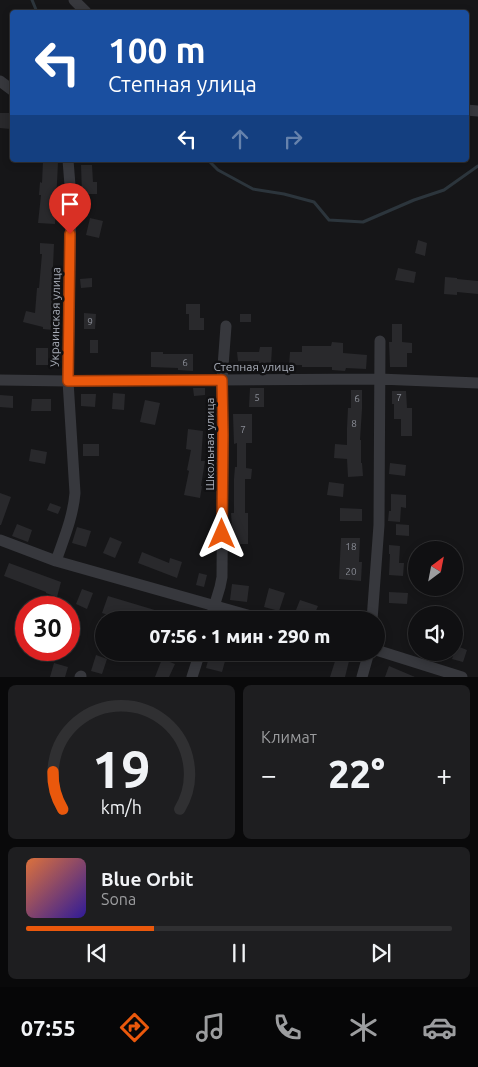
<!DOCTYPE html>
<html lang="ru">
<head>
<meta charset="utf-8">
<style>
  :root { --surface:#101012; --page:#1e1e20; --text:#f1f3f6; --muted:#9c9d9f; --line:#303032; --accent:#ea580c }
  body { margin:0; font-family:Ubuntu,sans-serif; background:var(--page); color:var(--text); height:100vh; display:flex; flex-direction:column; font-size:19px; white-space:nowrap }
  * { box-sizing:border-box; margin:0 }
  p { font-size:16px; color:var(--muted) }
  .icon { flex:none; width:28px; height:28px; fill:none; stroke:currentColor; stroke-width:2; stroke-linecap:round; stroke-linejoin:round }
  .map { position:relative; height:677px; overflow:hidden }
  .sheet { display:flex; flex-direction:column; gap:8px; padding:8px; background:#09090a; flex:1 }
  .sheet>* { flex:none }
  .hud { position:absolute; left:10px; top:10px; width:459px; height:152px; border-radius:5px; box-shadow:0 2px 8px #0003,0 0 0 1px var(--line); background:#1a4fa0; color:#fff; overflow:hidden }
  .needle { width:32px; rotate:32deg }
  .buttons { position:absolute; left:408px; top:541px; display:grid; gap:10px }
  .buttons a { display:grid; place-items:center; width:55px; height:55px; border-radius:50%; background:var(--surface); box-shadow:0 2px 8px #0003,0 0 0 1px var(--line); font-size:25px }
  .speed { position:absolute; left:15px; top:596px; display:flex; gap:10px; font-size:25px; font-weight:700; text-align:center }
  .speed>* { display:grid; place-content:center; width:65px; height:65px; border-radius:50%; background:var(--surface); box-shadow:0 2px 8px #0003,0 0 0 1px var(--line); line-height:1 }
  .speed .limit { border:8px solid #d22; background:#fff; color:#111 }
  .pin { position:absolute; display:grid; place-items:center; width:42px; height:42px; color:#fff; margin:-51px -21px; border-radius:50% 50% 50% 0; rotate:-45deg; box-shadow:0 0 5px #0007 }
  .pin .icon { rotate:45deg }
  .me { position:absolute; width:55px; margin:-28px; rotate:0deg; stroke-linejoin:round; filter:drop-shadow(0 0 4px #0008) }
  .turn { display:flex; align-items:center; gap:18px; height:105px; padding:0 15px; font-size:22px }
  .turn .icon { width:65px; height:65px; stroke-width:2.5 }
  .turn b { display:block; font-size:35px; line-height:42px }
  .lanes { display:flex; align-items:center; height:48px; padding:0 15px; background:#0003; justify-content:center; gap:25px; direction:ltr }
  .lanes .off { opacity:.35 }
  .big { font-size:38px; font-weight:800; line-height:1.1 }
  .sheet .card { flex:1; display:flex; flex-direction:column; justify-content:center; gap:8px; min-width:0; padding:0 18px; border-radius:8px; background:var(--page) }
  .sheet .dial { align-items:center; gap:0 }
  .dial svg { height:130px; overflow:visible; fill:none; stroke:var(--line); stroke-width:7; stroke-linecap:round; text-anchor:middle }
  .dial text { fill:var(--text); stroke:none }
  .song { display:flex; align-items:center; gap:15px }
  .cover { width:60px; height:60px; border-radius:8px; background:linear-gradient(135deg,hsl(20 70% 55%),hsl(250 70% 35%)) }
  .played { height:5px; border-radius:2px; background:linear-gradient(90deg,var(--accent) 30%,var(--line) 30%) }
  .keys { display:flex; justify-content:space-around; direction:ltr }
  .heat { display:flex; justify-content:space-between; align-items:center; font-size:28px; direction:ltr }
  .sheet .tiles { flex:1; display:grid; gap:8px; grid-template-columns:1fr 1fr }
  .card:last-child { grid-column:span 2 }
  .trip { position:absolute; left:95px; top:611px; width:290px; height:50px; border-radius:25px; background:var(--surface); box-shadow:0 2px 8px #0003,0 0 0 1px var(--line); font-weight:800; line-height:50px; text-align:center }
  .menu { display:flex; height:80px; justify-content:space-around; align-items:center; background:#060607; color:var(--muted) }
  .menu .icon { width:35px; height:35px }
  .menu .current { color:var(--accent) }
  .menu b { font-size:22px; color:var(--text) }
  .map>svg:first-child { display:block }
  .lines { fill:none; stroke-linecap:round; stroke-linejoin:round }
  .stream { stroke:#2c353c; stroke-width:3 }
  .building { fill:#29292c }
  .street { stroke:#37383d; stroke-width:11 }
  .route-casing { stroke:#983908; stroke-width:12 }
  .route { stroke:#ea580c; stroke-width:9 }
  .labels { text-anchor:middle; dominant-baseline:central; stroke-width:5; stroke-linejoin:round; paint-order:stroke }
  .number-label { font-size:10px; fill:#888b94 }
  .street-label { font-size:12px; fill:#a8adb8; stroke:#111113 }
</style>
</head>
<body>
<div class="map">
<svg width="478" height="677" viewBox="0 0 478 677">
  <rect width="100%" height="100%" fill="#161618"/>
  <g class="lines">
    <path class="stream" d="M32,0L37,12
      M208,160L218,170L253,189L284,194L314,202L329,220L363,222L414,200L444,190L478,166"/>
  </g>
  <path class="building" d="M0,113H12L11,129L0,128Z
    M43,161L58,162L55,224L38,223L41,195H39L40,182L42,183Z
    M81,165H92L93,182H97V194H82Z
    M90,218L103,221L99,238L86,235Z
    M418,240L427,243L425,256L415,253Z
    M40,243L54,244L52,289L54,290L52,316H55L53,330L43,329V327L23,322L26,311L35,313L37,288H39L42,254H40Z
    M398,268L416,272L414,283L395,280Z
    M445,277L457,278V279L478,281V294L457,292V295L444,294Z
    M92,278V287L81,288L80,279Z
    M186,304H200V318H204V330H189V314H186Z
    M84,313L96,314L95,329H84Z
    M240,314H251V322H240Z
    M392,324H402V342L412,343V353H407V367H390L389,342H392Z
    M90,340H98V353H90Z
    M332,342L343,343V353L367,355L366,369L346,368L345,371L332,370V367H302V365H289L290,352H302V346H331Z
    M260,347H272L271,364L259,363V361H238L237,352H259Z
    M36,348H48V365H36Z
    M151,352H163V354H193V371L178,370V368L151,367Z
    M193,388H205V395L194,396Z
    M250,388H264V407H249Z
    M351,390H362V409L360,440H361V463H362L363,476L348,477L347,459L334,458L335,444L347,445V428L348,408H351Z
    M392,391H406L407,408H412V436H401V419H394V404H392Z
    M113,393L125,394L124,410L112,409Z
    M81,394H96L95,407L81,406Z
    M0,395L13,396V408L0,407Z
    M32,399H51V411H31Z
    M145,400L160,403L155,425L140,422Z
    M233,414H252V443H246V468L252,469L251,479H245V513H248V544H233L231,513H234V479L235,467H237V443L234,444Z
    M188,429L203,431L201,461H205L201,486H202L200,498L184,495L189,471L187,470L191,450L186,449Z
    M83,444H99V456H83Z
    M31,449L47,452L45,464L29,461Z
    M390,463L406,465L405,476L389,474Z
    M329,482L344,484L343,497L327,495Z
    M0,493L11,497L1,525H0Z
    M391,494L406,495V508L401,507L400,522L388,521L389,511H391Z
    M50,503L61,507L58,514L47,510Z
    M340,508L362,509V521H340Z
    M17,524L32,530L28,542L12,536Z
    M396,524L409,525V536L396,535Z
    M77,527L91,531L86,547L72,543Z
    M110,537L122,542L115,558L103,553Z
    M341,538H360L359,562H362L361,581L339,579Z
    M389,545L400,546L399,563H404L403,576L389,575L390,554H389Z
    M142,552L169,563L170,558L182,562L177,578L138,563Z
    M9,563L61,582L57,597L46,593V592L4,576Z
    M199,573L207,575L204,587L196,585Z
    M232,584L249,586L247,602L230,600Z
    M269,588L285,593L279,611L264,607Z
    M82,589L93,593L87,609L76,604Z
    M389,592L408,593L407,604L389,603Z
    M108,596L158,611L179,618V620H124L102,613Z
    M300,600L318,606L312,620H307L294,615Z
    M457,646L467,650L463,662L452,659Z
    M96,655L107,659L102,674L91,671Z
    M209,657L225,661L222,672L206,668Z
    M336,658L349,661L345,677H330Z
    M162,659L175,664L169,677H155Z
    M54,663L68,667L65,677H50Z
    M389,666L415,677H385Z"/>
  <g class="lines">
    <path class="street" d="M74,0L86,12
      M0,81L12,90
      M466,110L478,111
      M0,380L68,381L379,379L478,383
      M0,540L56,561L265,620
      M56,561C64,538 73,517 75,493L68,381L71,198L68,160
      M210,620L220,587L222,577L223,435L222,380L226,326
      M372,620L379,525L380,341
      M376,650L462,677
      M80,677L81,676
      M192,677L200,652
      M362,677L369,652"/>
  </g>
  <g class="lines">
    <g class="route-casing">
      <path id="route" d="M70,234L68,381L222,380L223,435L222,534"/>
    </g>
    <use href="#route" class="route"/>
  </g>
  <g class="labels">
    <g class="number-label">
      <text x="90" y="321">9</text>
      <text x="185" y="362">6</text>
      <text x="257" y="397">5</text>
      <text x="399" y="397">7</text>
      <text x="357" y="398">6</text>
      <text x="354" y="423">8</text>
      <text x="243" y="429">7</text>
      <text x="351" y="546">18</text>
      <text x="351" y="571">20</text>
    </g>
    <g class="street-label">
      <text transform="translate(55 317) rotate(-89)">Украинская улица</text>
      <text x="254" y="366">Степная улица</text>
      <text transform="translate(209 444) rotate(-90)">Школьная улица</text>
    </g>
  </g>
</svg>
<div class="buttons">
<a><svg class="needle" viewBox="-14 -14 28 28"><path d="M0-13l5 13h-10z" fill="#e53935"/><path d="M0 13l5-13h-10z" fill="#9c9d9f"/></svg></a>
<a><svg class="icon" aria-label="sound" viewBox="0 0 24 24"><path d="M4 9h4l5-4v14l-5-4H4zM17 9q2 3 0 6"/></svg></a>
</div>
<div class="speed"><div class="limit">30</div></div>
<div class="pin" style="left:70px;top:234px;background:#d93025"><svg class="icon" aria-label="arrive" viewBox="0 0 24 24"><path d="M6 21V4h12l-3 4 3 4H6"/></svg></div>
<svg class="me" style="left:222px;top:534px" viewBox="-20 -20 40 40"><path d="M0-17L14 15 0 8-14 15z" fill="#ea580c" stroke="#fff" stroke-width="4"/></svg>
<div class="trip">07:56 · 1 мин · 290 m</div>
<div class="hud">
<div class="turn"><svg class="icon" aria-label="left" viewBox="0 0 24 24"><path d="M17 20v-9H6M10 6l-5 5 5 5"/></svg><div><b>100 m</b>Степная улица</div></div>
<div class="lanes"><svg class="icon" aria-label="left" viewBox="0 0 24 24"><path d="M17 20v-9H6M10 6l-5 5 5 5"/></svg><svg class="icon off" aria-label="ahead" viewBox="0 0 24 24"><path d="M12 20V5M6 11l6-6 6 6"/></svg><svg class="icon off" aria-label="right" viewBox="0 0 24 24"><path d="M7 20v-9h11M14 6l5 5-5 5"/></svg></div>
</div>
</div>
<section class="sheet">
<div class="tiles">
<div class="card dial"><svg viewBox="0 0 100 80">
<path d="M14 69A42 42 0 1 1 86 69"/>
<path d="M14 69A42 42 0 0 1 8 46" stroke="#ea580c"/>
<text x="50" y="56" font-size="32" font-weight="700">19</text>
<text x="50" y="72" font-size="11">km/h</text>
</svg></div>
<div class="card"><p>Климат</p>
<div class="heat"><a>−</a><b class="big">22°</b><a>+</a></div>
</div>
<div class="card">
<div class="song"><i class="cover"></i><div><b>Blue Orbit</b><p>Sona</p></div></div>
<div class="played"></div>
<div class="keys"><svg class="icon" aria-label="previous" viewBox="0 0 24 24"><path d="M18 5L8 12l10 7zM5 5v14"/></svg><svg class="icon" aria-label="pause" viewBox="0 0 24 24"><path d="M8 5v14M16 5v14"/></svg><svg class="icon" aria-label="next" viewBox="0 0 24 24"><path d="M6 5l10 7-10 7zM19 5v14"/></svg></div>
</div>
</div>
</section>
<nav class="menu">
<b>07:55</b>
<svg class="icon current" aria-label="directions" viewBox="0 0 24 24"><path d="M12 3l9 9-9 9-9-9zM9 14v-3h6M13 9l2 2-2 2"/></svg>
<svg class="icon" aria-label="music" viewBox="0 0 24 24"><path d="M9 18V5l10-2v13"/><circle cx="6" cy="18" r="3"/><circle cx="16" cy="16" r="3"/></svg>
<svg class="icon" aria-label="phone" viewBox="0 0 24 24"><path d="M5 4h4l2 5-3 2q2 4 5 5l2-3 5 2v4C11 20 4 13 5 4z"/></svg>
<svg class="icon" aria-label="climate" viewBox="0 0 24 24"><path d="M12 3v18M4 7l16 10M4 17L20 7"/></svg>
<svg class="icon" aria-label="car" viewBox="0 0 24 24"><path d="M5 17H2v-5l4-1 3-4h7l3 4 3 1v5h-3M9 17h6M6 11h13"/><circle cx="7" cy="17" r="2"/><circle cx="17" cy="17" r="2"/></svg>
</nav>
</body>
</html>
